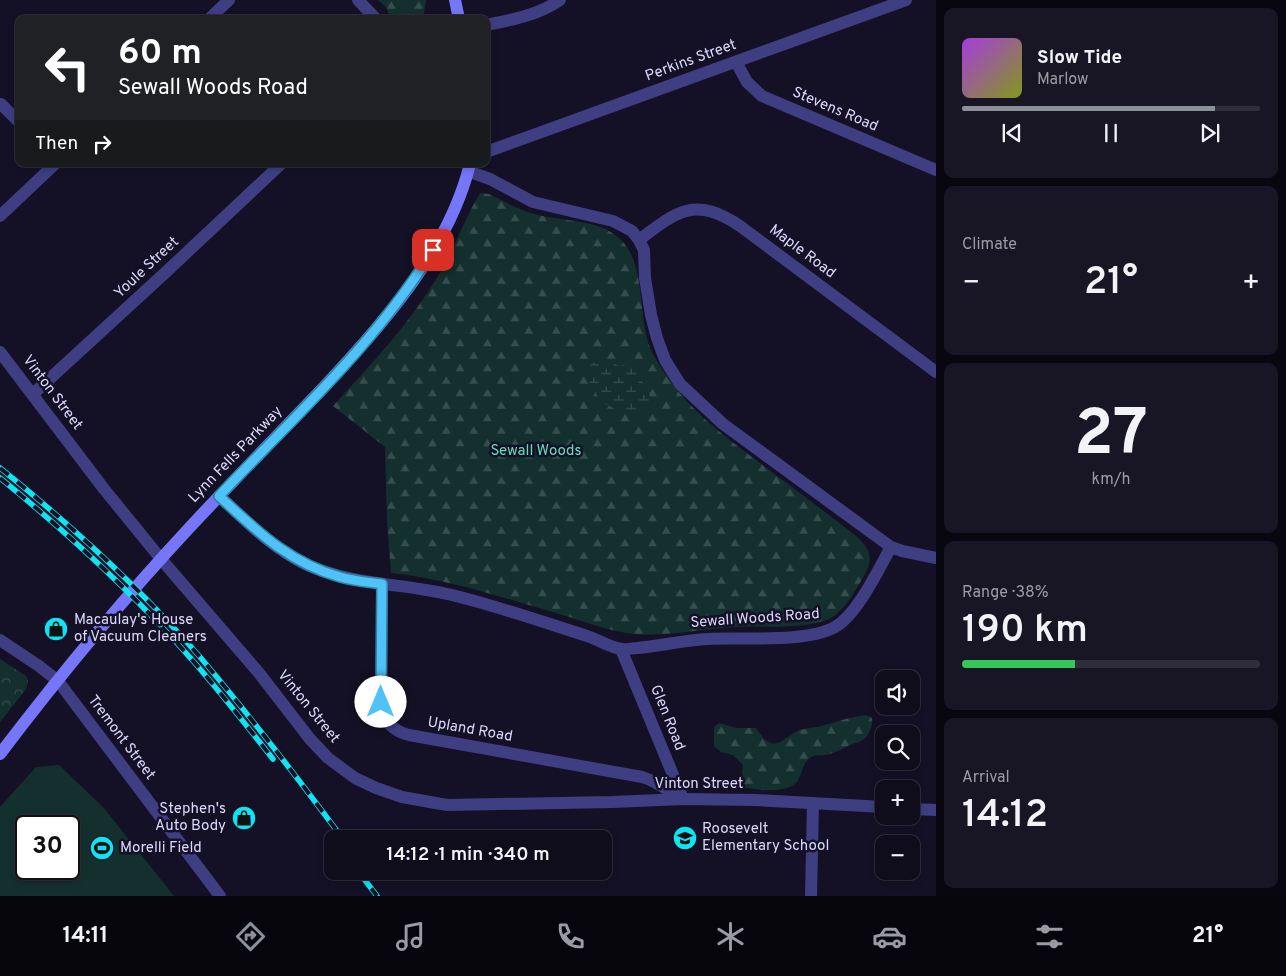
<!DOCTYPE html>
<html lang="en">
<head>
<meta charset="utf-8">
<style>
  :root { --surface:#0f0d1c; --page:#181625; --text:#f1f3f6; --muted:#9b9ca3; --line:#2f2d3b; --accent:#8c9099 }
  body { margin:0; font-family:Overpass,sans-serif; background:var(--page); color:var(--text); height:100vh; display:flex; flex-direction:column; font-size:19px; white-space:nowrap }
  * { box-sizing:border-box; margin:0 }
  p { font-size:16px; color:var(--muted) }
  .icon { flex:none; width:28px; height:28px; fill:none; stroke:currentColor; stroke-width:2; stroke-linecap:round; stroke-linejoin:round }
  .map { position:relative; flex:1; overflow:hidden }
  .sheet { display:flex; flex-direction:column; gap:8px; padding:8px; background:#08070f; width:350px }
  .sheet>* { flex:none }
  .top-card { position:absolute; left:15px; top:15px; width:475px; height:152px; border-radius:10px; box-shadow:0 2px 8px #0003,0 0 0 1px var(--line); background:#202124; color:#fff; overflow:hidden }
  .fabs { position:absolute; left:875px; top:670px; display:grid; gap:10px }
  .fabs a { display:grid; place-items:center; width:45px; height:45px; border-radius:10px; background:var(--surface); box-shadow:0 2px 8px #0003,0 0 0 1px var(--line); font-size:25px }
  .speed { position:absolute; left:15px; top:815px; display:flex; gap:10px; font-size:25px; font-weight:700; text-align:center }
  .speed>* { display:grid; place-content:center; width:65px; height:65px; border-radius:50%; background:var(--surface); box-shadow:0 2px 8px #0003,0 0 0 1px var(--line); line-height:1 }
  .speed .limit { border:2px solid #111; border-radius:8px; background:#fff; color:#111 }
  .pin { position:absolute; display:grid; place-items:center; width:42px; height:42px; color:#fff; margin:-21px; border-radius:10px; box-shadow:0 2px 8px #0006 }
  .me { position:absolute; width:55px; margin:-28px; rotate:0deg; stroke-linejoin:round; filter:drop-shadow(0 0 4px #0008) }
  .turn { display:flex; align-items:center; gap:18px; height:105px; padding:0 20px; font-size:22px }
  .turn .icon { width:65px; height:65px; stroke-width:2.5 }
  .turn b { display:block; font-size:35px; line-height:42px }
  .then { display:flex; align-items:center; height:48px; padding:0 20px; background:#0003; gap:10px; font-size:19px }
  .big { font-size:38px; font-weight:600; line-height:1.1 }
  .sheet .widget { flex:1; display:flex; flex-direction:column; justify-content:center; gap:8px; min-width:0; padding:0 18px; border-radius:10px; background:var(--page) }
  .sheet .dial { align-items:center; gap:0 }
  .dial b { font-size:65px; line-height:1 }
  .song { display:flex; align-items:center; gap:15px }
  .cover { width:60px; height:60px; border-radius:8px; background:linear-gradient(135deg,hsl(280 70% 55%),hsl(70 70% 35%)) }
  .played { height:5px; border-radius:2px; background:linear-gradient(90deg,var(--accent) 85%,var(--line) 85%) }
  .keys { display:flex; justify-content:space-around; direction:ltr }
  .heat { display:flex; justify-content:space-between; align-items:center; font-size:28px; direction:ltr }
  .charge { height:8px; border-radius:4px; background:linear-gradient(90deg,#34c759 38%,var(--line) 0) }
  .trip { position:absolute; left:324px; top:830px; width:288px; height:50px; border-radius:10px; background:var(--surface); box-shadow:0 2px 8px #0003,0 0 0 1px var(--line); font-weight:600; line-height:50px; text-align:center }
  .tabs { display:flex; height:80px; justify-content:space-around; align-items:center; background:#06050b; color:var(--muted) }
  .tabs .icon { width:35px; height:35px }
  .tabs .current { color:var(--accent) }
  .tabs b { font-size:22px; color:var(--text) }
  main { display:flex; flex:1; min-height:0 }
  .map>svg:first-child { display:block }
  .forest { fill:url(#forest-firs) }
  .wetland { fill:url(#wetland-marsh) }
  .park { fill:url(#park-crowns) }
  .pitch { fill:#14302e; fill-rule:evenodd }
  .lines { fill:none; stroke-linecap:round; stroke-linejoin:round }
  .minor { stroke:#3f3e83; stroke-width:12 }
  .tertiary { stroke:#3f3e83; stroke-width:12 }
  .secondary { stroke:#7576f8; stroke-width:12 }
  .rail-casing { stroke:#0fe4f2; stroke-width:5.5 }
  .rail { stroke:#141126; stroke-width:4; stroke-dasharray:11; stroke-linecap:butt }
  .route-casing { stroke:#337fa1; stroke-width:12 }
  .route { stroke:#4fc3f7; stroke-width:9 }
  .labels { text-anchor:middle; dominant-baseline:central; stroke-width:5; stroke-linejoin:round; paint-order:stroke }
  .street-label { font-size:15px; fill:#dbd8fd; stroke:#141126 }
  .park-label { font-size:15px; fill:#67dab9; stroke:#141126 }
  .poi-label { font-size:15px; fill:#dbd8fd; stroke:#141126; text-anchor:start }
</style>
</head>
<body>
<main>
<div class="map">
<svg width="936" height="896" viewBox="0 0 936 896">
  <defs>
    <pattern id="forest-firs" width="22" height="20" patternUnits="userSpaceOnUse" patternTransform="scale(1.25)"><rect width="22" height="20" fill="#14302e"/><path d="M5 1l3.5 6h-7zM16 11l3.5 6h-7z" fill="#364d4d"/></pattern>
    <pattern id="wetland-marsh" width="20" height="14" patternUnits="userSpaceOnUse" patternTransform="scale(1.25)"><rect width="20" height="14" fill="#14302e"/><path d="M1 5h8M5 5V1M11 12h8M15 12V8" fill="none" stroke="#364d4d"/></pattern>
    <pattern id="park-crowns" width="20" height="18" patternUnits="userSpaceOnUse" patternTransform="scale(1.25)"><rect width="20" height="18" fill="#14302e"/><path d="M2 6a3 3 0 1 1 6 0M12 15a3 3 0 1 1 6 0" fill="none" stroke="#364d4d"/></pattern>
  </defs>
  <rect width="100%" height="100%" fill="#141126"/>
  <path class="forest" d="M378,0H426L423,19H391L386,7Z
    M481,193L489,194C504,201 519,210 534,214C562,222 598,218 620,239C648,265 636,321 653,354C681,405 719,432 764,466C795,489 825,512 855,535C873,551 874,561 861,581C854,593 846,607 834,616C815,630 762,626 738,627C705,628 668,637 636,634C611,632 586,622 563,615C506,599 450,579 391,573L387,522L385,447L333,406C376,359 421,312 450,254C455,244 475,198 481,193Z
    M866,715L872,718C873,725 869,738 861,741C858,743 854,743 850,745C842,749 835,753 825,755C820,756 815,754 810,758C800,765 802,782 792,786C777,793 758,790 742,787L741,785L743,765L733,755L721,752L714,746V727L719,723L736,728H756L765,740L774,744L780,742L799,730L822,726L849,718Z"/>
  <path class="wetland" d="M599,360L611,361L619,366L631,363L639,368C641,373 640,379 642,383C643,387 647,389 649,393C657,424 611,412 599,399C597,396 596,392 594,389C588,379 585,376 591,364Z"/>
  <path class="park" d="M0,659L26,676L28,681L26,689L0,722Z"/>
  <path class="pitch" d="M59,765L103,807L174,896H0V807L36,767ZM26,826H69V869H26Z"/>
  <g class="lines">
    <path class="minor" d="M358,0L376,19
      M209,19L229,0
      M486,25C512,20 538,15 560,0
      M736,62L747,82L762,96L936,170
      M1,104L19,122
      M0,216L55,164
      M639,240C677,211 695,196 740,226L936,372
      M33,394L166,272L281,164
      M219,496C246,521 272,548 305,564C353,586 406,583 456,596C500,607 543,622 587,636C598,639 610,648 622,649C626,650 632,648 637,648C661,646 684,640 708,639C742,637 807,643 835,627C857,615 878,570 891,547L723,424L680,384L665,360L657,338L651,315L645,278L644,250L639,240L632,231L613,221L533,202L490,179L468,171
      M891,547L902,551L936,558
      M382,584L381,702C383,719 392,731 409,735L642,777C657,781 669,792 683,799
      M621,649L683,799
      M811,896L813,803"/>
    <path class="tertiary" d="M486,152L906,0
      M0,352L104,489L161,559L259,673L310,739L328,758L355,778L376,788L402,797L447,805L612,802L683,799L755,800L884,807
      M0,640L39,666L58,681L220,896
      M911,809L936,810"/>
    <path class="secondary" d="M455,0L459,19
      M0,754C60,675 124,598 191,526C235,479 279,434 323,388C383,323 448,252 470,164"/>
    <g class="rail-casing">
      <path id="rail" d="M0,468C71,525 140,588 200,657C250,716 297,777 343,839
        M0,478C69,534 135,595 194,662C221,693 247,726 273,759
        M358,871L377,896"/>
    </g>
    <use href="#rail" class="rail"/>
  </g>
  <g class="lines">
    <g class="route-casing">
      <path id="route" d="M381,702L382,584C368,582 354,581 340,577C289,563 257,531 219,496C294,417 376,343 433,250"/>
    </g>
    <use href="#route" class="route"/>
  </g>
  <defs>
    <g id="shop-disc" transform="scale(1.25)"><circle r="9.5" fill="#0fe4f2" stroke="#141126"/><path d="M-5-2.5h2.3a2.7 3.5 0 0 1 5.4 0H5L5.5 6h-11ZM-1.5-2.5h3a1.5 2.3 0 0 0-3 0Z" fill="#111"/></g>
    <g id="school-disc" transform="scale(1.25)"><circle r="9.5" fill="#0fe4f2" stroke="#141126"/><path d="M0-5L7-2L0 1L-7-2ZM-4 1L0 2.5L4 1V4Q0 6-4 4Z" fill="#111"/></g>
    <g id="stadium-disc" transform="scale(1.25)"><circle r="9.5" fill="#0fe4f2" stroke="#141126"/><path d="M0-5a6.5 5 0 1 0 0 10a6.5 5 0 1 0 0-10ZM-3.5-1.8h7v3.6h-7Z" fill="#111"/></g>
  </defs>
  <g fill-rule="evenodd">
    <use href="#shop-disc" x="56" y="629"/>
    <use href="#shop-disc" x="244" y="818"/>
    <use href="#school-disc" x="685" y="838"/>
    <use href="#stadium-disc" x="102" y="848"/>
  </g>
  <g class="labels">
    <g class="street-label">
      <text transform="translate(691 61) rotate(-20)">Perkins Street</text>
      <text transform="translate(835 110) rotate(23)">Stevens Road</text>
      <text transform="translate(802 252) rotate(37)">Maple Road</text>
      <text transform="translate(147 268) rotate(-43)">Youle Street</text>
      <text transform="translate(52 393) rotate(53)">Vinton Street</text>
      <text transform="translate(236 455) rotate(-46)">Lynn Fells Parkway</text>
      <text transform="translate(755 619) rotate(-4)">Sewall Woods Road</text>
      <text transform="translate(308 707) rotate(51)">Vinton Street</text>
      <text transform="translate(667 718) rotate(68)">Glen Road</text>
      <text transform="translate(470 730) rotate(10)">Upland Road</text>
      <text transform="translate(121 738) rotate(53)">Tremont Street</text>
      <text x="699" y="784">Vinton Street</text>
    </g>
    <g class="park-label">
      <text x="536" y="451">Sewall Woods</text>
    </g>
    <g class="poi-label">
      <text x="74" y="620">Macaulay's House<tspan x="74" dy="17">of Vacuum Cleaners</tspan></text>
      <text x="226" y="809" text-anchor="end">Stephen's<tspan x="226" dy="17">Auto Body</tspan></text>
      <text x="702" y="829">Roosevelt<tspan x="702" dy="17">Elementary School</tspan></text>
      <text x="120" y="848">Morelli Field</text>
    </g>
  </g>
</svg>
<div class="fabs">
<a><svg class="icon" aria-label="sound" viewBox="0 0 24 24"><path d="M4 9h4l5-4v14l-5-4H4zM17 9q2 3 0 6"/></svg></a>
<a><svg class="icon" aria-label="search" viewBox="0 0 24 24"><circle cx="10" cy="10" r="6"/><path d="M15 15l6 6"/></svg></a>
<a>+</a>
<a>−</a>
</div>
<div class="speed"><div class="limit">30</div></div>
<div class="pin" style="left:433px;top:250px;background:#d93025"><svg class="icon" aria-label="arrive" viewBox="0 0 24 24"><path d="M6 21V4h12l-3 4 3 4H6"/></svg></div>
<svg class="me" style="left:381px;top:702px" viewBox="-20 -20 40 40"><circle r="19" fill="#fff"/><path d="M0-13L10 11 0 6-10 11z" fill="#4fc3f7"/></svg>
<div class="trip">14:12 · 1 min · 340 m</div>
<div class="top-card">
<div class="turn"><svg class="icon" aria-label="left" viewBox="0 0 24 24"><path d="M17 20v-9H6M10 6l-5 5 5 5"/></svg><div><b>60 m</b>Sewall Woods Road</div></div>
<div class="then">Then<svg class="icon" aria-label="right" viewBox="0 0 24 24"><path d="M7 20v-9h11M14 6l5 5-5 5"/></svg></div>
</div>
</div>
<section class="sheet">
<div class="widget">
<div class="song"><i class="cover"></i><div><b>Slow Tide</b><p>Marlow</p></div></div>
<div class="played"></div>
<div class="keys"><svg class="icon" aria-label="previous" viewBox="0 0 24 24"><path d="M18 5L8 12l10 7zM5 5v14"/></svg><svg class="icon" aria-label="pause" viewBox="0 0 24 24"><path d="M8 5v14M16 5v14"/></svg><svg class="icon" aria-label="next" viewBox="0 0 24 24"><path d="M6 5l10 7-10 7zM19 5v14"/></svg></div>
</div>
<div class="widget"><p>Climate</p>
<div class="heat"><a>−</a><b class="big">21°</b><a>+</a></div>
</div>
<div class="widget dial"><b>27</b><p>km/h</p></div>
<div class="widget"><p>Range · 38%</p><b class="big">190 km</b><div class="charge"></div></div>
<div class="widget"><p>Arrival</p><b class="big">14:12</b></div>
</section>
</main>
<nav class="tabs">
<b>14:11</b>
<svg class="icon current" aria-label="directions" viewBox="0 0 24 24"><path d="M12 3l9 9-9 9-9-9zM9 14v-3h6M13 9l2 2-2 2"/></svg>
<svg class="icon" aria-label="music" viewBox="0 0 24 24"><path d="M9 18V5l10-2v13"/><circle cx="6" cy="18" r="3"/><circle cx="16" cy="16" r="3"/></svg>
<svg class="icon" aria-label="phone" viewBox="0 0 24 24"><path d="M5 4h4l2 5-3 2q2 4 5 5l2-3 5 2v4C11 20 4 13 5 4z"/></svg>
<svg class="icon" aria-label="climate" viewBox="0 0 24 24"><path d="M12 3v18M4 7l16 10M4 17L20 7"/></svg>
<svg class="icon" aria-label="car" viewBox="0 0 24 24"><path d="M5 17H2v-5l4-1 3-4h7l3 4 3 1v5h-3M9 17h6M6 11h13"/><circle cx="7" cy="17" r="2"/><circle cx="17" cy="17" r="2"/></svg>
<svg class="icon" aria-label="filters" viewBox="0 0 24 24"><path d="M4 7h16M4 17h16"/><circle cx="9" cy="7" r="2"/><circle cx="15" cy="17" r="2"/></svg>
<b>21°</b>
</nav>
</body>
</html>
